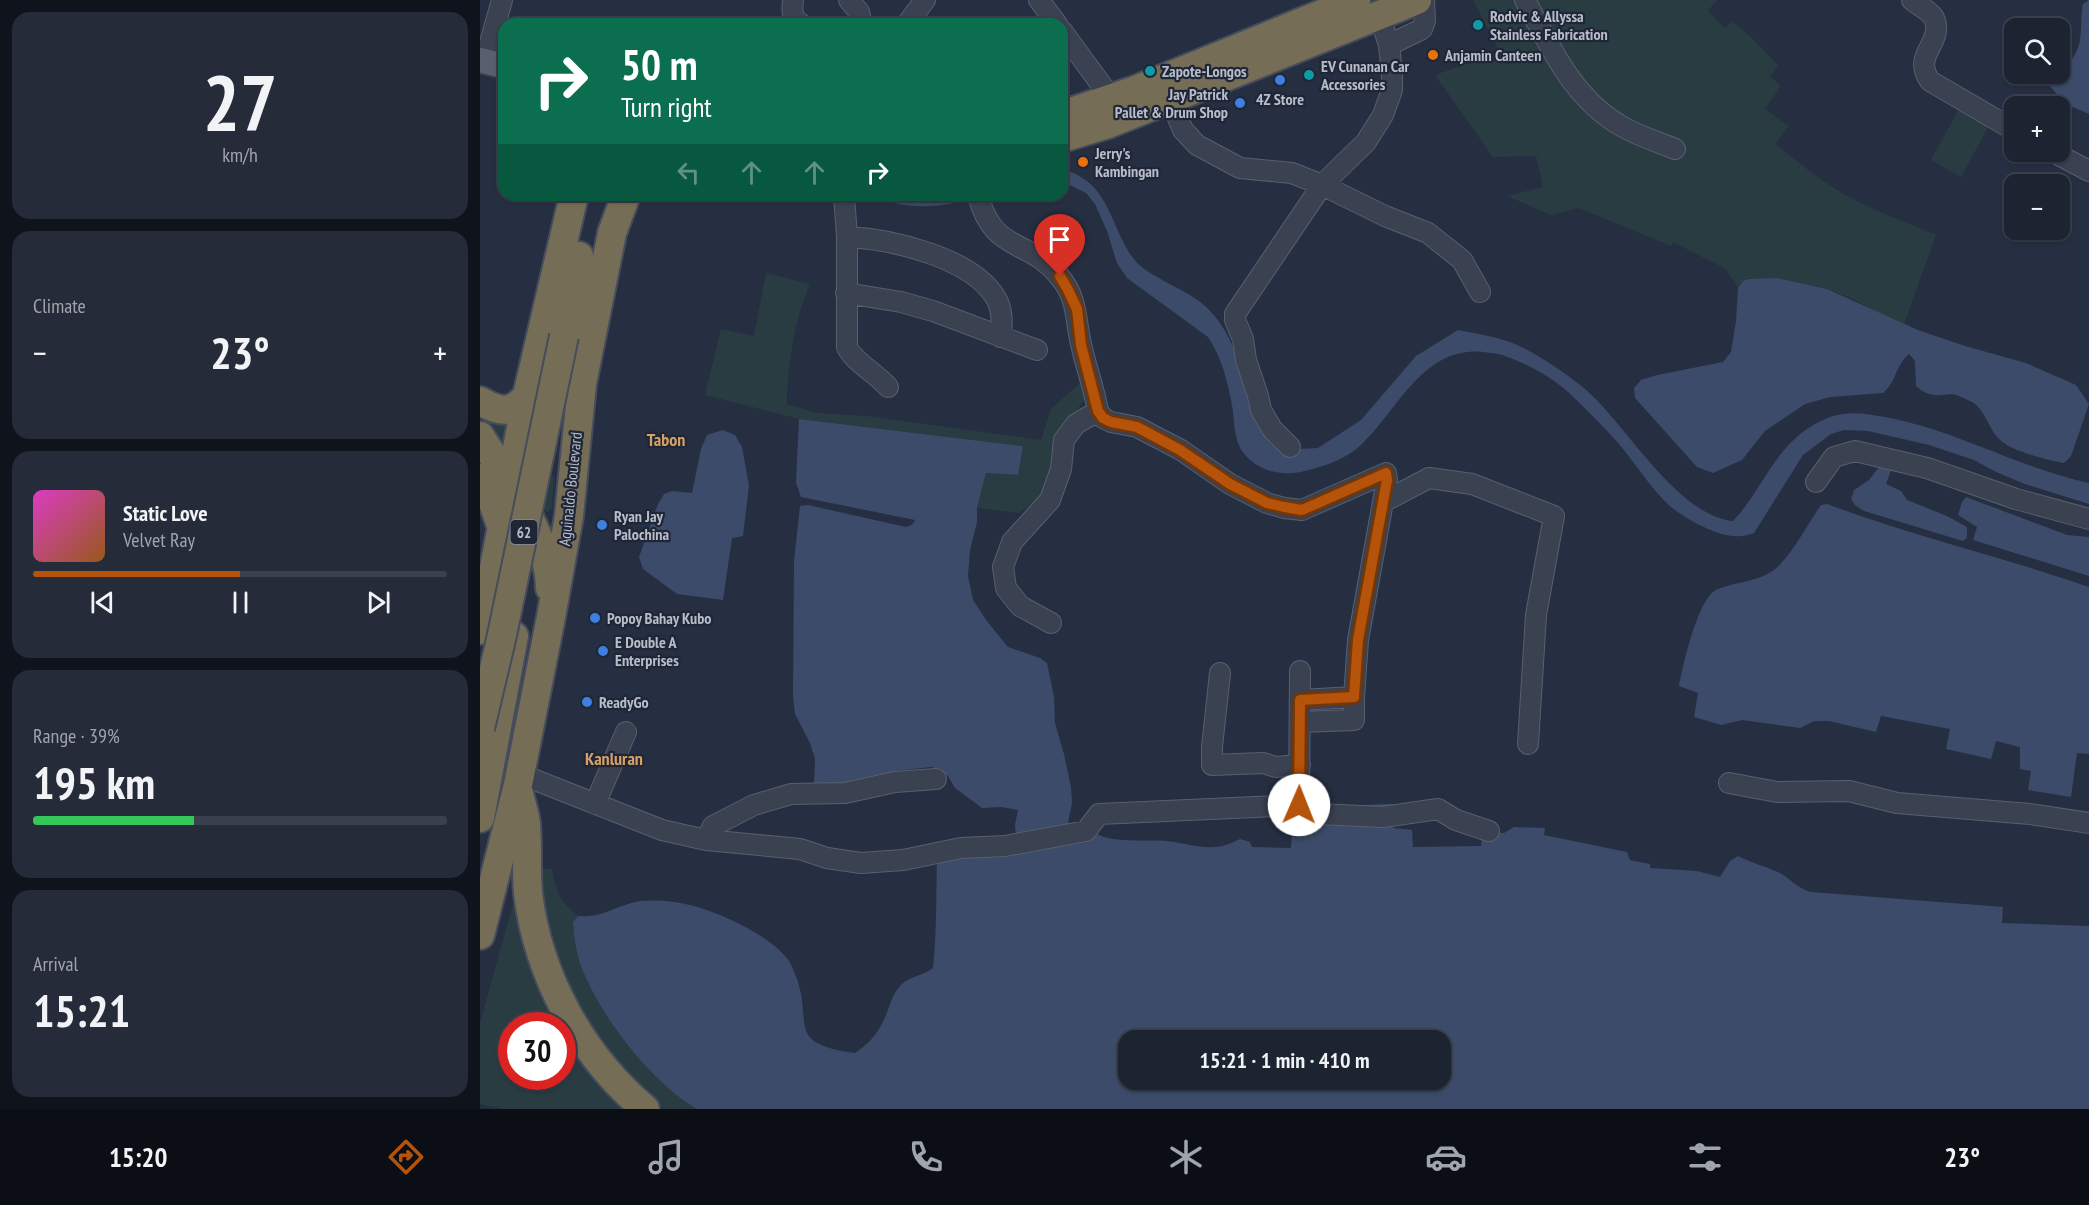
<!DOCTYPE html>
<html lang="en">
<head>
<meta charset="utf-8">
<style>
  :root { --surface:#1c2331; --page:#252b39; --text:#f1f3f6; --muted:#a0a4ab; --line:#3a404d; --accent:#b45309 }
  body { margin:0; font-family:"PT Sans Narrow",sans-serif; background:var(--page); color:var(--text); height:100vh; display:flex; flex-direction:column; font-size:22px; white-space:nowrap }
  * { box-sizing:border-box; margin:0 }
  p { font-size:20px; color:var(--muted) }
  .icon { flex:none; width:33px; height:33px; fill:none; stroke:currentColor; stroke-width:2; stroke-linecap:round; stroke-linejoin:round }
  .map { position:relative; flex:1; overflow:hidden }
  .side { display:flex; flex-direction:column; gap:12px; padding:12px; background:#0f131b; width:480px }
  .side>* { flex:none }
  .top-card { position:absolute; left:18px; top:18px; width:570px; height:183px; border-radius:18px; box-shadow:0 2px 4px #0004,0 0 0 2px var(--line); background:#0b6e4f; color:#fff; overflow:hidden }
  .tools { position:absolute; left:1524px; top:18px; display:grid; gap:12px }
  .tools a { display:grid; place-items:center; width:66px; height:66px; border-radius:12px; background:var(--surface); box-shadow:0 2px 4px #0004,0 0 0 2px var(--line); font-size:30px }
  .speed { position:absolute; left:18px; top:1012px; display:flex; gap:12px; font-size:30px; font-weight:700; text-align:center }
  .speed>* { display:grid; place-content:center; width:78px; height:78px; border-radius:50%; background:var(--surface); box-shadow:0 2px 4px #0004,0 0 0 2px var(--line); line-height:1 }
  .speed .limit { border:9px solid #d22; background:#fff; color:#111 }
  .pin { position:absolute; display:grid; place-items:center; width:51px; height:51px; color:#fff; margin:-62px -26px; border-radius:50% 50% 50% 0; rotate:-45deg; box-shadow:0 0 6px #0007 }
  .pin .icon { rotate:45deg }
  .me { position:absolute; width:66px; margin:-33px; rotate:1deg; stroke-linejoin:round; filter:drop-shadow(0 0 4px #0008) }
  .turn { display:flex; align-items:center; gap:21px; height:126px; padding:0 24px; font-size:27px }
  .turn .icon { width:78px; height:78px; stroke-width:2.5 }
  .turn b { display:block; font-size:42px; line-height:51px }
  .lanes { display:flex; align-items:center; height:57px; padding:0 24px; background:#0003; justify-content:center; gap:30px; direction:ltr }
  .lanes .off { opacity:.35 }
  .big { font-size:45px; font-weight:800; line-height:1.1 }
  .side .widget { flex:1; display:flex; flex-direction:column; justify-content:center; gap:9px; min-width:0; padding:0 21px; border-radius:18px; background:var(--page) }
  .side .dial { align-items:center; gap:0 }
  .dial b { font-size:78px; line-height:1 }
  .song { display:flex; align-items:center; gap:18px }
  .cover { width:72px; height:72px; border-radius:9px; background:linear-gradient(135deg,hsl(310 70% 55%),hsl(30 70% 35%)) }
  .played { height:6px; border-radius:3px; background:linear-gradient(90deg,var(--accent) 50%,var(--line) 50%) }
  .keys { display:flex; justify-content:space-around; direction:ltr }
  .heat { display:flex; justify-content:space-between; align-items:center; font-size:33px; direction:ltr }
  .charge { height:9px; border-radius:4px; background:linear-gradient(90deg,#34c759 39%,var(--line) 0) }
  .trip { position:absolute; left:638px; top:1030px; width:333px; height:60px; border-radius:18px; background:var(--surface); box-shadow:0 2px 4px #0004,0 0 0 2px var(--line); font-weight:800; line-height:60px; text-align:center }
  .menu { display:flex; height:96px; justify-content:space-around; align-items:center; background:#0b0e14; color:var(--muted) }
  .menu .icon { width:42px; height:42px }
  .menu .on { color:var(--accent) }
  .menu b { font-size:27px; color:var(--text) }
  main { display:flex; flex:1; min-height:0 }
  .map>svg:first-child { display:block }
  .green { fill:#283c42; fill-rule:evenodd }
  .water { fill:#3b4b69; fill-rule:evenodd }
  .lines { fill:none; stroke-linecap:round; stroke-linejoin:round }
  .minor-casing { stroke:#585f6e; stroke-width:22 }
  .major-casing { stroke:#444a5a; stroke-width:27 }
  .highway-casing { stroke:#454c5b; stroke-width:32 }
  .minor { stroke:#3a4150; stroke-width:20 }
  .major { stroke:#586070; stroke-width:24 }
  .highway { stroke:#766d57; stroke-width:28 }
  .highway-bridge-casing { stroke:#454c5b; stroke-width:32; stroke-linecap:butt }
  .highway-bridge { stroke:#766d57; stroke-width:28 }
  .route-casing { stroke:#753606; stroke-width:15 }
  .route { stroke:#b45309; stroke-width:10 }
  .culture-dot { fill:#0f9aa8; stroke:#1f2636; stroke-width:2 }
  .food-dot { fill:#e8710a; stroke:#1f2636; stroke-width:2 }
  .shop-dot { fill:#3f7fe0; stroke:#1f2636; stroke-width:2 }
  .labels { text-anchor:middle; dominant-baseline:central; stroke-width:4.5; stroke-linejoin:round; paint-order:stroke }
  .shield { fill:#1f2636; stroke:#898f9e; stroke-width:1.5 }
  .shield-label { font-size:15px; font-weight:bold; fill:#b7bccb }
  .poi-label { font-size:16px; font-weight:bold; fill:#b7bccb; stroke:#1f2636; text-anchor:start }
  .street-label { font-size:16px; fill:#b7bccb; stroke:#1f2636 }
  .neighbourhood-label { font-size:18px; font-weight:bold; fill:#d5a167; stroke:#1f2636 }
</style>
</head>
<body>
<main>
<section class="side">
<div class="widget dial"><b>27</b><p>km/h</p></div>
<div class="widget"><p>Climate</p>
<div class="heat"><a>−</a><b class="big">23°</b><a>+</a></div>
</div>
<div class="widget">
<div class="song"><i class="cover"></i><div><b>Static Love</b><p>Velvet Ray</p></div></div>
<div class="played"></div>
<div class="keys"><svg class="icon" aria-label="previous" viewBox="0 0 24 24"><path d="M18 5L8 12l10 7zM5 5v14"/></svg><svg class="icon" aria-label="pause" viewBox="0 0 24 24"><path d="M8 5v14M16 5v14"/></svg><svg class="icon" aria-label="next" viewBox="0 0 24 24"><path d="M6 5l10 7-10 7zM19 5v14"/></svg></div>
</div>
<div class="widget"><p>Range · 39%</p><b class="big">195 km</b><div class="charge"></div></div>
<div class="widget"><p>Arrival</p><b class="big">15:21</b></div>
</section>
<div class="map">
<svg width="1609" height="1109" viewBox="0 0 1609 1109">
  <rect width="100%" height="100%" fill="#262f41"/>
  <path class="green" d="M993,0H1238L1228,10L1244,28L1253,22L1272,38L1298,65L1290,76L1301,86L1285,109L1309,126L1295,144C1317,161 1338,179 1362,193C1392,210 1425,222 1456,235L1424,324L1402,315L1371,298L1347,289L1297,278L1263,281L1258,288L1246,269L1193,242L1191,246L1099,208L1071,215L1027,196L1063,187L1056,156L1013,157L955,75L1020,52Z
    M1480,107L1510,124L1481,177L1451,160Z
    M286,273L330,284C314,321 308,364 307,404L337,413L386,416L561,440L571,409L601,382L606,398L580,432L573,479L559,498L539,513L497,508L506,473L538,475L543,446L319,419L225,395L241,329L274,336Z
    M0,413L28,422L25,453Z
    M74,476L72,507L69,511L66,512L63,509L48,483Z
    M62,869H72C75,891 81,902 98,916L93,922C94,940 97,960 105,976C125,1022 173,1084 217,1109C208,1109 193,1109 185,1109C176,1105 162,1088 155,1081C146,1072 137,1064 130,1054C89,1002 63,935 62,869Z
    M39,883L48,920L154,1109H23L0,1104V1023ZM32,1026H82V1077H32Z"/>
  <path class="water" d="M1609,0V114L1584,103L1566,81L1567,74H1580V61L1591,60C1605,45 1599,23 1603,4Z
    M582,169C630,182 629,224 653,258C665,276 707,289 725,306C745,324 754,348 764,372C776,398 790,424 802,450L838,448L881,420L936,356L978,330C994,333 1011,336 1027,341C1049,348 1087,374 1105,389C1147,425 1196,515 1253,521C1278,495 1291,458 1319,435C1331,425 1349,415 1364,414C1378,412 1391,415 1405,417C1476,430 1539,468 1609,483V504L1545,484L1516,472L1494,460L1449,445L1388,431L1364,430L1351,434L1323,455L1274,533C1270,534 1265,536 1261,536C1241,539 1206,519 1191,507C1171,489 1156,464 1139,444C1123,426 1105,408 1088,392C1070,376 1047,364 1025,356C1018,353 1010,353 1003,352C943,346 918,410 882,444C867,459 845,466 825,471C804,476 783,473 767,457C753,443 755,423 752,405C748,382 741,356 728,337L647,278L637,263L627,231L615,204L606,193L582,181Z
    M391,195H500C469,209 421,211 391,195Z
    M1297,278L1347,289L1438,330L1485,346L1546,363L1596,385L1609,404L1591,456L1584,463C1567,460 1530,451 1519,439C1510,430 1507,417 1499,408C1495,402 1485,399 1479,396C1466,390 1455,403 1436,386L1435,361L1429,354C1416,364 1416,383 1403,393L1350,397L1325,404L1285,431L1262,460L1233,473L1217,467L1155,398L1154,388L1161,380L1177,375L1243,362L1251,352L1256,321L1258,288L1263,281L1269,279Z
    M319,419L543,446L538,475L506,473L497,508V522L490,550L488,576L493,600L506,620L528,647L560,658L567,663L574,697L575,723L584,754L591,787L592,803L587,828L536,840L535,824L538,810L521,807L502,808L475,788L468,776L452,767L414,771L397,783L334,785L335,759L330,743L315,714L313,696L314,561L320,506L328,505L426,527L433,524L435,520L321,497L316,483Z
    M243,430L255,435L262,447L269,486L263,536L252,538L243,600L197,594L163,569L159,557L178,504L184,494L192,491L212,493L221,449L227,435Z
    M1399,467L1411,470L1406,484L1421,491L1427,500L1467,516L1487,527V538L1483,541L1384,511L1375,505L1371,499L1374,490L1389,480Z
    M1486,497L1587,535L1609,537V576L1493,540L1497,527L1478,515L1482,502Z
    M1347,504C1433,536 1522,557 1609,587V754L1597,753L1591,797L1548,790L1551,771L1540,769V747L1516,741L1511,759L1466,749L1470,729L1401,716L1396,732L1349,721H1334L1320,728L1262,720L1241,725L1214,717L1218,693L1199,686C1203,666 1218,596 1238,589C1255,582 1275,582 1291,572C1309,561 1328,523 1341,505Z
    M903,804H917V822H912L913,828L932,830L933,847L1001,846L1003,833H1024L1034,827L1065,828L1064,835L1147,852L1150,860L1170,864V868L1217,871L1240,877L1250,861L1258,856C1271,863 1285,866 1298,872C1311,878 1314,887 1331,892L1523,907L1522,923L1609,926V1109H217C173,1084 125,1022 105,976C97,959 94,940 93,922L98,916C119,918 131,909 151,903C167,898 194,901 210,905C241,913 290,935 309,961C312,965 313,970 315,974C335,1022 302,1043 375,1053C392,1042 401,1029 408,1010C411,1001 414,992 421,985C429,976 443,976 453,968C457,931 456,894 457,857L614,832C630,844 667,839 687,841C703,843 719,848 734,847C744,847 751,843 760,839L770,842L772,847L811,848L813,818L869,820V806ZM648,1041H960V1080H648Z"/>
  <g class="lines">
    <g class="minor-casing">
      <path id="minor" d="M313,0C312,11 311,18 321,24
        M369,0L379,12L382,24
        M559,0L577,24
        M1045,0C1071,48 1093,99 1143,127C1159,136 1178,142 1195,149
        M1432,0C1438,5 1450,11 1454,18C1465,43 1431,54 1450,81L1534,130
        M427,24L445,0
        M582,31L631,98
        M909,45L942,29L945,21L944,0
        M5,61L22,0
        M690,99L703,130L717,145L760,168L812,173L842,185L905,216L948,233L982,260L1000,292
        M1573,152L1609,171
        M364,195L367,237V347C373,361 397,374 408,387
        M498,195C513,254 549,238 579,276C598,298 595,318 601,344C606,367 614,388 618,411L623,418L631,422L657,427L701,450L750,484L787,503L804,508L822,510L906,473L907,480L878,640L874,697L820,700
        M367,237C412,239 494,258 517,300C523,312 522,324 521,337
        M366,293L421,302L453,311L557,350
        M810,447L792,429L781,410L778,396L766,360L763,339L755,320V314L842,185L886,142L903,115L912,90V74L909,45L899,14
        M1336,482L1354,457L1375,451L1447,468L1536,499L1609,519
        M903,502L949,478L992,484L1074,516L1056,615L1048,744
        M571,623L540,606L526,588L523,567L532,542L570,500L581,469L584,440L596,424L618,411
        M740,673L732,747V765L783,763L796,767L820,765
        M820,722L874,720V697
        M40,774L182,830L226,840L320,849L347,858L381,863L423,860L481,848L525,846L606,831L619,814L819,805L837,814L903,817L958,809L976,820L1009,831
        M1249,783L1297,792L1369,791L1417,803L1550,814L1609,823
        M115,804L146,732
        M819,805L820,671
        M226,840L233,826L274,805L311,794L365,793L415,782L456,779"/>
    </g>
    <g class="major-casing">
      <path id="major" d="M0,60L24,66"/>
    </g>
    <g class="highway-casing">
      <path id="highway" d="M582,115L653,91L876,0
        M582,138L628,124L937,0
        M84,336L99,256
        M0,401C20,412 30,415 47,396
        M0,436C27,479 69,537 70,588
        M0,478L13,503L23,531
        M0,630L13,573L47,396L94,195
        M39,793C41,803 45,814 46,824C48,847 46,870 48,893C58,976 101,1055 165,1109
        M0,818L34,636
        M0,935L38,785L71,617L89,516L102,384L132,233L146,195"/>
    </g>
    <use href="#minor" class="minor"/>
    <use href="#major" class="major"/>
    <use href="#highway" class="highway"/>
    <g class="highway-bridge-casing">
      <path id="highway-bridge" d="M0,728L22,635L84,336"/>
    </g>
    <use href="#highway-bridge" class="highway-bridge"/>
  </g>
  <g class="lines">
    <g class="route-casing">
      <path id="route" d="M580,276L588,290L597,309L601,345L618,411L623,418L631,422L657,427L700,450L750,484L787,503L804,507L822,510L906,473L907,480L878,640L874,697L820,700L819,805"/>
    </g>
    <use href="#route" class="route"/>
  </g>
  <g class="culture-dot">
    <circle cx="998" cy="25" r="6"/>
    <circle cx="670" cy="71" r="6"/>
    <circle cx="829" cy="75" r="6"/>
  </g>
  <g class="food-dot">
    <circle cx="953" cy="55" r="6"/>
    <circle cx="603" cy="162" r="6"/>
  </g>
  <g class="shop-dot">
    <circle cx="800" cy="80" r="6"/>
    <circle cx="760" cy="103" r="6"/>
    <circle cx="122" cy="525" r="6"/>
    <circle cx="115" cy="618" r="6"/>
    <circle cx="123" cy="651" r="6"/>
    <circle cx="107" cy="702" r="6"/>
  </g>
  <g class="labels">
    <rect class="shield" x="30.5" y="520" width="27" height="24" rx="4.5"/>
    <g class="shield-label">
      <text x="44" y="532">62</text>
    </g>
    <g class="poi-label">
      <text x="1010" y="16">Rodvic &amp; Allyssa<tspan x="1010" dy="18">Stainless Fabrication</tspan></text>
      <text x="965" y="55">Anjamin Canteen</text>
      <text x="841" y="66">EV Cunanan Car<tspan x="841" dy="18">Accessories</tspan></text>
      <text x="682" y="71">Zapote-Longos</text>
      <text x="748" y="94" text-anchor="end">Jay Patrick<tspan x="748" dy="18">Pallet &amp; Drum Shop</tspan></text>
      <text x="800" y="99" text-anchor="middle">4Z Store</text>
      <text x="615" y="153">Jerry's<tspan x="615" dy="18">Kambingan</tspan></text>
      <text x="134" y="516">Ryan Jay<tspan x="134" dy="18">Palochina</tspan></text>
      <text x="127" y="618">Popoy Bahay Kubo</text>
      <text x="135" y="642">E Double A<tspan x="135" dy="18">Enterprises</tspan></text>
      <text x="119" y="702">ReadyGo</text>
    </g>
    <g class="street-label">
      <text transform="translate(90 489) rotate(-84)">Aguinaldo Boulevard</text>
    </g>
    <g class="neighbourhood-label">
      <text x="186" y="439">Tabon</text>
      <text x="134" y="758">Kanluran</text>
    </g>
  </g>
</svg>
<div class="tools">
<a><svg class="icon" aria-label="search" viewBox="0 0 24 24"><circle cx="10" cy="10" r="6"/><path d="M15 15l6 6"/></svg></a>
<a>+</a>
<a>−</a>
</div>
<div class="speed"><div class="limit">30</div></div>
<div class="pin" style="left:580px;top:276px;background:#d93025"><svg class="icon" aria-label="arrive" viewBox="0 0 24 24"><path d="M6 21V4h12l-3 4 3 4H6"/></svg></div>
<svg class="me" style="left:819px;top:805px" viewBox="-20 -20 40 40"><circle r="19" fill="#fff"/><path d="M0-13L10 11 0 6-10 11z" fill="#b45309"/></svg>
<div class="trip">15:21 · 1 min · 410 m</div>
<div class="top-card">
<div class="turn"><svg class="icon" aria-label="right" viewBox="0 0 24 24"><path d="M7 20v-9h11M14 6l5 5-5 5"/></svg><div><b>50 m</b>Turn right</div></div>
<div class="lanes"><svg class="icon off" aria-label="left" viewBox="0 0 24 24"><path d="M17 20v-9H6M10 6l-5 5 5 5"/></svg><svg class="icon off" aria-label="ahead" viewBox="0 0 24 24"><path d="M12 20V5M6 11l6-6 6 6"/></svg><svg class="icon off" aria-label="ahead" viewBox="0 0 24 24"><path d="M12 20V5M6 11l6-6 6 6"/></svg><svg class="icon" aria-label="right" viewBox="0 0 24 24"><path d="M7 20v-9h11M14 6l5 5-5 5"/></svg></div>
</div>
</div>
</main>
<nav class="menu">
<b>15:20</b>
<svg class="icon on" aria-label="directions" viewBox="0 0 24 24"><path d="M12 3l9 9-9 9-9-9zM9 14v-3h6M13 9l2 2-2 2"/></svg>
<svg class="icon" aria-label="music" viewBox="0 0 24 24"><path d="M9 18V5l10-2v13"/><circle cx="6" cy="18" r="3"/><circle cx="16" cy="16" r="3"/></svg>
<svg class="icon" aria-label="phone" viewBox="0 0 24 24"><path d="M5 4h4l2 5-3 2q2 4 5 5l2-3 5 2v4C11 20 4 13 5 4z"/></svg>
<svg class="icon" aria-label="climate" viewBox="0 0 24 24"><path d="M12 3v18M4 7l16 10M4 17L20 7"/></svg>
<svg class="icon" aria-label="car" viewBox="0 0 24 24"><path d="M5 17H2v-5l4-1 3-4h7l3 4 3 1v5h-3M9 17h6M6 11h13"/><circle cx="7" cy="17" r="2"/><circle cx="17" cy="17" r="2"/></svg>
<svg class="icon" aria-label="filters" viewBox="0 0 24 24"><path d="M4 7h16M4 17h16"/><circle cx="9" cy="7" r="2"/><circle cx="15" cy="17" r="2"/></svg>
<b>23°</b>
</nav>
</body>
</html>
